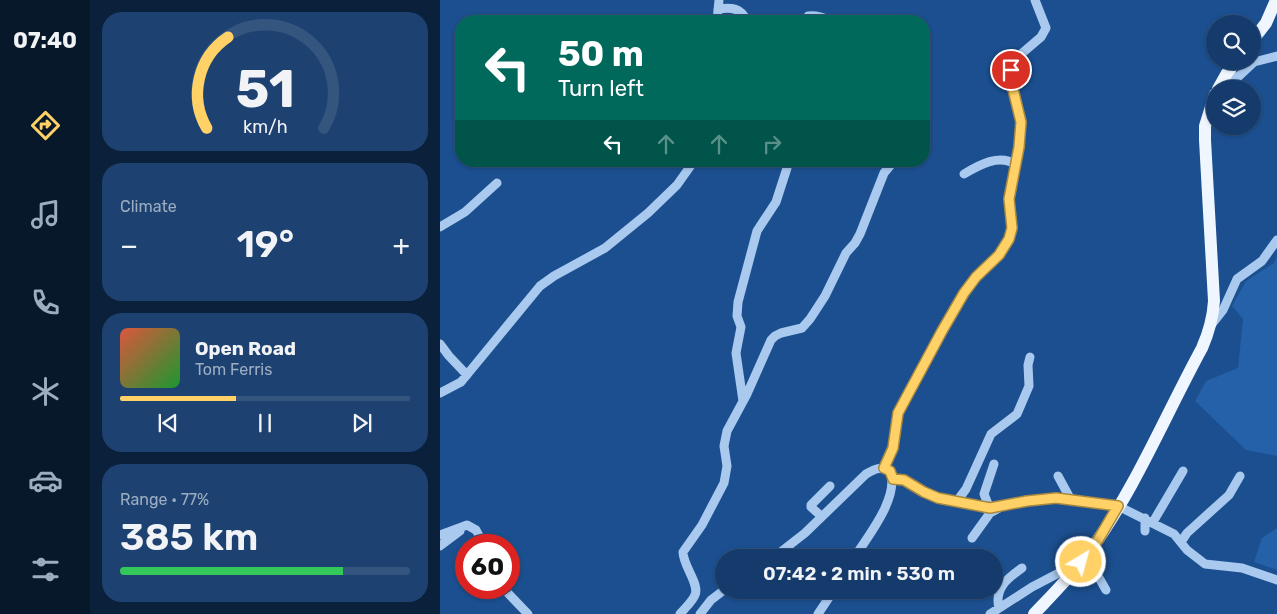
<!DOCTYPE html>
<html lang="en">
<head>
<meta charset="utf-8">
<style>
  :root { --surface:#143b6b; --page:#1d4271; --text:#f1f3f6; --muted:#9dadc1; --line:#33557e; --accent:#ffd166 }
  body { margin:0; font-family:Rubik,sans-serif; background:var(--page); color:var(--text); height:100vh; display:flex; flex-direction:column; font-size:19px; white-space:nowrap }
  * { box-sizing:border-box; margin:0 }
  p { font-size:16px; color:var(--muted) }
  .icon { flex:none; width:28px; height:28px; fill:none; stroke:currentColor; stroke-width:2; stroke-linecap:round; stroke-linejoin:round }
  .map { position:relative; flex:1; overflow:hidden }
  .sheet { display:flex; flex-direction:column; gap:12px; padding:12px; background:#0b203b; width:350px }
  .sheet>* { flex:none }
  .top-card { position:absolute; left:15px; top:15px; width:475px; height:152px; border-radius:20px; box-shadow:0 1px 4px #0004,0 0 0 1px var(--line); background:#00695c; color:#fff; overflow:hidden }
  .fabs { position:absolute; left:766px; top:15px; display:grid; gap:10px }
  .fabs a { display:grid; place-items:center; width:55px; height:55px; border-radius:50%; background:var(--surface); box-shadow:0 1px 4px #0004,0 0 0 1px var(--line); font-size:25px }
  .speed { position:absolute; left:15px; top:534px; display:flex; gap:10px; font-size:25px; font-weight:700; text-align:center }
  .speed>* { display:grid; place-content:center; width:65px; height:65px; border-radius:50%; background:var(--surface); box-shadow:0 1px 4px #0004,0 0 0 1px var(--line); line-height:1 }
  .speed .limit { border:8px solid #d22; background:#fff; color:#111 }
  .pin { position:absolute; display:grid; place-items:center; width:42px; height:42px; color:#fff; margin:-21px; border:2px solid #fff; border-radius:50%; box-shadow:0 1px 5px #0007 }
  .me { position:absolute; width:55px; margin:-28px; rotate:37deg; stroke-linejoin:round; filter:drop-shadow(0 0 4px #0008) }
  .turn { display:flex; align-items:center; gap:18px; height:105px; padding:0 20px; font-size:22px }
  .turn .icon { width:65px; height:65px; stroke-width:2.5 }
  .turn b { display:block; font-size:35px; line-height:42px }
  .lanes { display:flex; align-items:center; height:48px; padding:0 20px; background:#0003; justify-content:center; gap:25px; direction:ltr }
  .lanes .off { opacity:.35 }
  .big { font-size:38px; font-weight:600; line-height:1.1 }
  .sheet .widget { flex:1; display:flex; flex-direction:column; justify-content:center; gap:8px; min-width:0; padding:0 18px; border-radius:20px; background:var(--page) }
  .sheet .dial { align-items:center; gap:0 }
  .dial svg { height:130px; overflow:visible; fill:none; stroke:var(--line); stroke-width:7; stroke-linecap:round; text-anchor:middle }
  .dial text { fill:var(--text); stroke:none }
  .song { display:flex; align-items:center; gap:15px }
  .cover { width:60px; height:60px; border-radius:8px; background:linear-gradient(135deg,hsl(10 70% 55%),hsl(130 70% 35%)) }
  .played { height:5px; border-radius:2px; background:linear-gradient(90deg,var(--accent) 40%,var(--line) 40%) }
  .keys { display:flex; justify-content:space-around; direction:ltr }
  .heat { display:flex; justify-content:space-between; align-items:center; font-size:28px; direction:ltr }
  .charge { height:8px; border-radius:4px; background:linear-gradient(90deg,#34c759 77%,var(--line) 0) }
  .trip { position:absolute; left:275px; top:549px; width:288px; height:50px; border-radius:25px; background:var(--surface); box-shadow:0 1px 4px #0004,0 0 0 1px var(--line); font-weight:600; line-height:50px; text-align:center }
  main { display:flex; flex:1; min-height:0 }
  .tab-bar { display:flex; flex-direction:column; width:90px; justify-content:space-around; align-items:center; background:#08182b; color:var(--muted) }
  .tab-bar .icon { width:35px; height:35px }
  .tab-bar .selected { color:var(--accent) }
  .tab-bar b { font-size:22px; color:var(--text) }
  .map>svg:first-child { display:block }
  .green { fill:#2461a8 }
  .lines { fill:none; stroke-linecap:round; stroke-linejoin:round }
  .minor { stroke:#a9c9ee; stroke-width:9 }
  .major { stroke:#f0f6ff; stroke-width:12 }
  .route-casing { stroke:#a68842; stroke-width:12 }
  .route { stroke:#ffd166; stroke-width:9 }
</style>
</head>
<body>
<main>
<nav class="tab-bar">
<b>07:40</b>
<svg class="icon selected" aria-label="directions" viewBox="0 0 24 24"><path d="M12 3l9 9-9 9-9-9zM9 14v-3h6M13 9l2 2-2 2"/></svg>
<svg class="icon" aria-label="music" viewBox="0 0 24 24"><path d="M9 18V5l10-2v13"/><circle cx="6" cy="18" r="3"/><circle cx="16" cy="16" r="3"/></svg>
<svg class="icon" aria-label="phone" viewBox="0 0 24 24"><path d="M5 4h4l2 5-3 2q2 4 5 5l2-3 5 2v4C11 20 4 13 5 4z"/></svg>
<svg class="icon" aria-label="climate" viewBox="0 0 24 24"><path d="M12 3v18M4 7l16 10M4 17L20 7"/></svg>
<svg class="icon" aria-label="car" viewBox="0 0 24 24"><path d="M5 17H2v-5l4-1 3-4h7l3 4 3 1v5h-3M9 17h6M6 11h13"/><circle cx="7" cy="17" r="2"/><circle cx="17" cy="17" r="2"/></svg>
<svg class="icon" aria-label="filters" viewBox="0 0 24 24"><path d="M4 7h16M4 17h16"/><circle cx="9" cy="7" r="2"/><circle cx="15" cy="17" r="2"/></svg>
</nav>
<section class="sheet">
<div class="widget dial"><svg viewBox="0 0 100 80">
<path d="M14 69A42 42 0 1 1 86 69"/>
<path d="M14 69A42 42 0 0 1 27 13" stroke="#ffd166"/>
<text x="50" y="56" font-size="32" font-weight="700">51</text>
<text x="50" y="72" font-size="11">km/h</text>
</svg></div>
<div class="widget"><p>Climate</p>
<div class="heat"><a>−</a><b class="big">19°</b><a>+</a></div>
</div>
<div class="widget">
<div class="song"><i class="cover"></i><div><b>Open Road</b><p>Tom Ferris</p></div></div>
<div class="played"></div>
<div class="keys"><svg class="icon" aria-label="previous" viewBox="0 0 24 24"><path d="M18 5L8 12l10 7zM5 5v14"/></svg><svg class="icon" aria-label="pause" viewBox="0 0 24 24"><path d="M8 5v14M16 5v14"/></svg><svg class="icon" aria-label="next" viewBox="0 0 24 24"><path d="M6 5l10 7-10 7zM19 5v14"/></svg></div>
</div>
<div class="widget"><p>Range · 77%</p><b class="big">385 km</b><div class="charge"></div></div>
</section>
<div class="map">
<svg width="837" height="614" viewBox="0 0 837 614">
  <rect width="100%" height="100%" fill="#1b4f8f"/>
  <path class="green" d="M837,256V456L806,450L755,401L766,381L798,368L803,319L792,306L806,281L834,263Z
    M837,528V570L814,562L822,538Z"/>
  <g class="lines">
    <path class="minor" d="M278,9C292,7 301,8 307,21
      M277,21L279,0
      M364,21L368,16C377,15 383,17 391,21
      M787,73L797,78L814,62L837,56
      M524,174C539,165 560,153 576,165
      M0,227L25,212L57,183
      M772,324L783,310L797,279L822,261L837,240
      M0,344L9,356L27,375
      M0,393L21,382L100,286L114,276L165,248L208,213L237,185L254,161
      M303,401L296,353L301,327L297,316L298,302L317,231L336,202L347,168
      M444,468L453,448L458,413L502,331L524,293L536,277L559,255L569,239L572,228L569,199L579,147L581,122L571,81V69L573,61L601,37L606,28L595,0
      M618,476L631,500
      M453,479L464,480L484,493L499,498L550,509L587,501L616,498L678,506L734,534L747,550L765,564L802,568L837,580
      M517,501L526,489L551,434L577,414L589,386L588,365L590,357
      M550,509L544,494L554,464
      M381,516L371,507V505L390,486
      M705,518V531
      M713,522L743,471
      M0,535L27,525L36,530L44,545
      M532,538L550,513L559,508
      M741,542L747,533L789,495L800,476
      M0,546L20,531
      M333,558L365,533L426,474C435,469 440,466 450,471C460,497 428,536 414,558
      M643,559L658,576L666,590
      M63,588L88,614
      M330,590L332,595
      M559,608C554,588 568,578 582,568
      M240,614C245,608 252,602 255,595C260,584 243,566 243,552L262,525L284,483L287,466L284,446L287,431L307,394L331,340L335,336L341,333L362,328L370,319L385,296L406,253L415,243L420,234L444,173L454,161
      M260,614L271,600L284,590
      M378,614L394,590
      M550,614L592,587L636,564"/>
    <path class="major" d="M812,41L826,23L836,0
      M778,89L787,73L797,61
      M594,614C613,594 633,574 650,551C695,489 725,416 762,348C769,332 773,318 774,301L765,140V126L775,94"/>
  </g>
  <g class="lines">
    <g class="route-casing">
      <path id="route" d="M571,70V81L581,122L579,147L569,199L572,228L569,239L559,255L536,277L524,293L502,331L458,413L453,448L444,468L450,471L453,479L464,480L484,492L498,498L550,508L587,501L616,498L678,506L658,540L641,562"/>
    </g>
    <use href="#route" class="route"/>
  </g>
</svg>
<div class="fabs">
<a><svg class="icon" aria-label="search" viewBox="0 0 24 24"><circle cx="10" cy="10" r="6"/><path d="M15 15l6 6"/></svg></a>
<a><svg class="icon" aria-label="layers" viewBox="0 0 24 24"><path d="M12 4l9 5-9 5-9-5zM3 14l9 5 9-5"/></svg></a>
</div>
<div class="speed"><div class="limit">60</div></div>
<div class="pin" style="left:571px;top:70px;background:#d93025"><svg class="icon" aria-label="arrive" viewBox="0 0 24 24"><path d="M6 21V4h12l-3 4 3 4H6"/></svg></div>
<svg class="me" style="left:641px;top:562px" viewBox="-20 -20 40 40"><circle r="17" fill="#ffd166" stroke="#fff" stroke-width="3"/><path d="M0-11L8 9 0 5-8 9z" fill="#fff"/></svg>
<div class="trip">07:42 · 2 min · 530 m</div>
<div class="top-card">
<div class="turn"><svg class="icon" aria-label="left" viewBox="0 0 24 24"><path d="M17 20v-9H6M10 6l-5 5 5 5"/></svg><div><b>50 m</b>Turn left</div></div>
<div class="lanes"><svg class="icon" aria-label="left" viewBox="0 0 24 24"><path d="M17 20v-9H6M10 6l-5 5 5 5"/></svg><svg class="icon off" aria-label="ahead" viewBox="0 0 24 24"><path d="M12 20V5M6 11l6-6 6 6"/></svg><svg class="icon off" aria-label="ahead" viewBox="0 0 24 24"><path d="M12 20V5M6 11l6-6 6 6"/></svg><svg class="icon off" aria-label="right" viewBox="0 0 24 24"><path d="M7 20v-9h11M14 6l5 5-5 5"/></svg></div>
</div>
</div>
</main>
</body>
</html>
